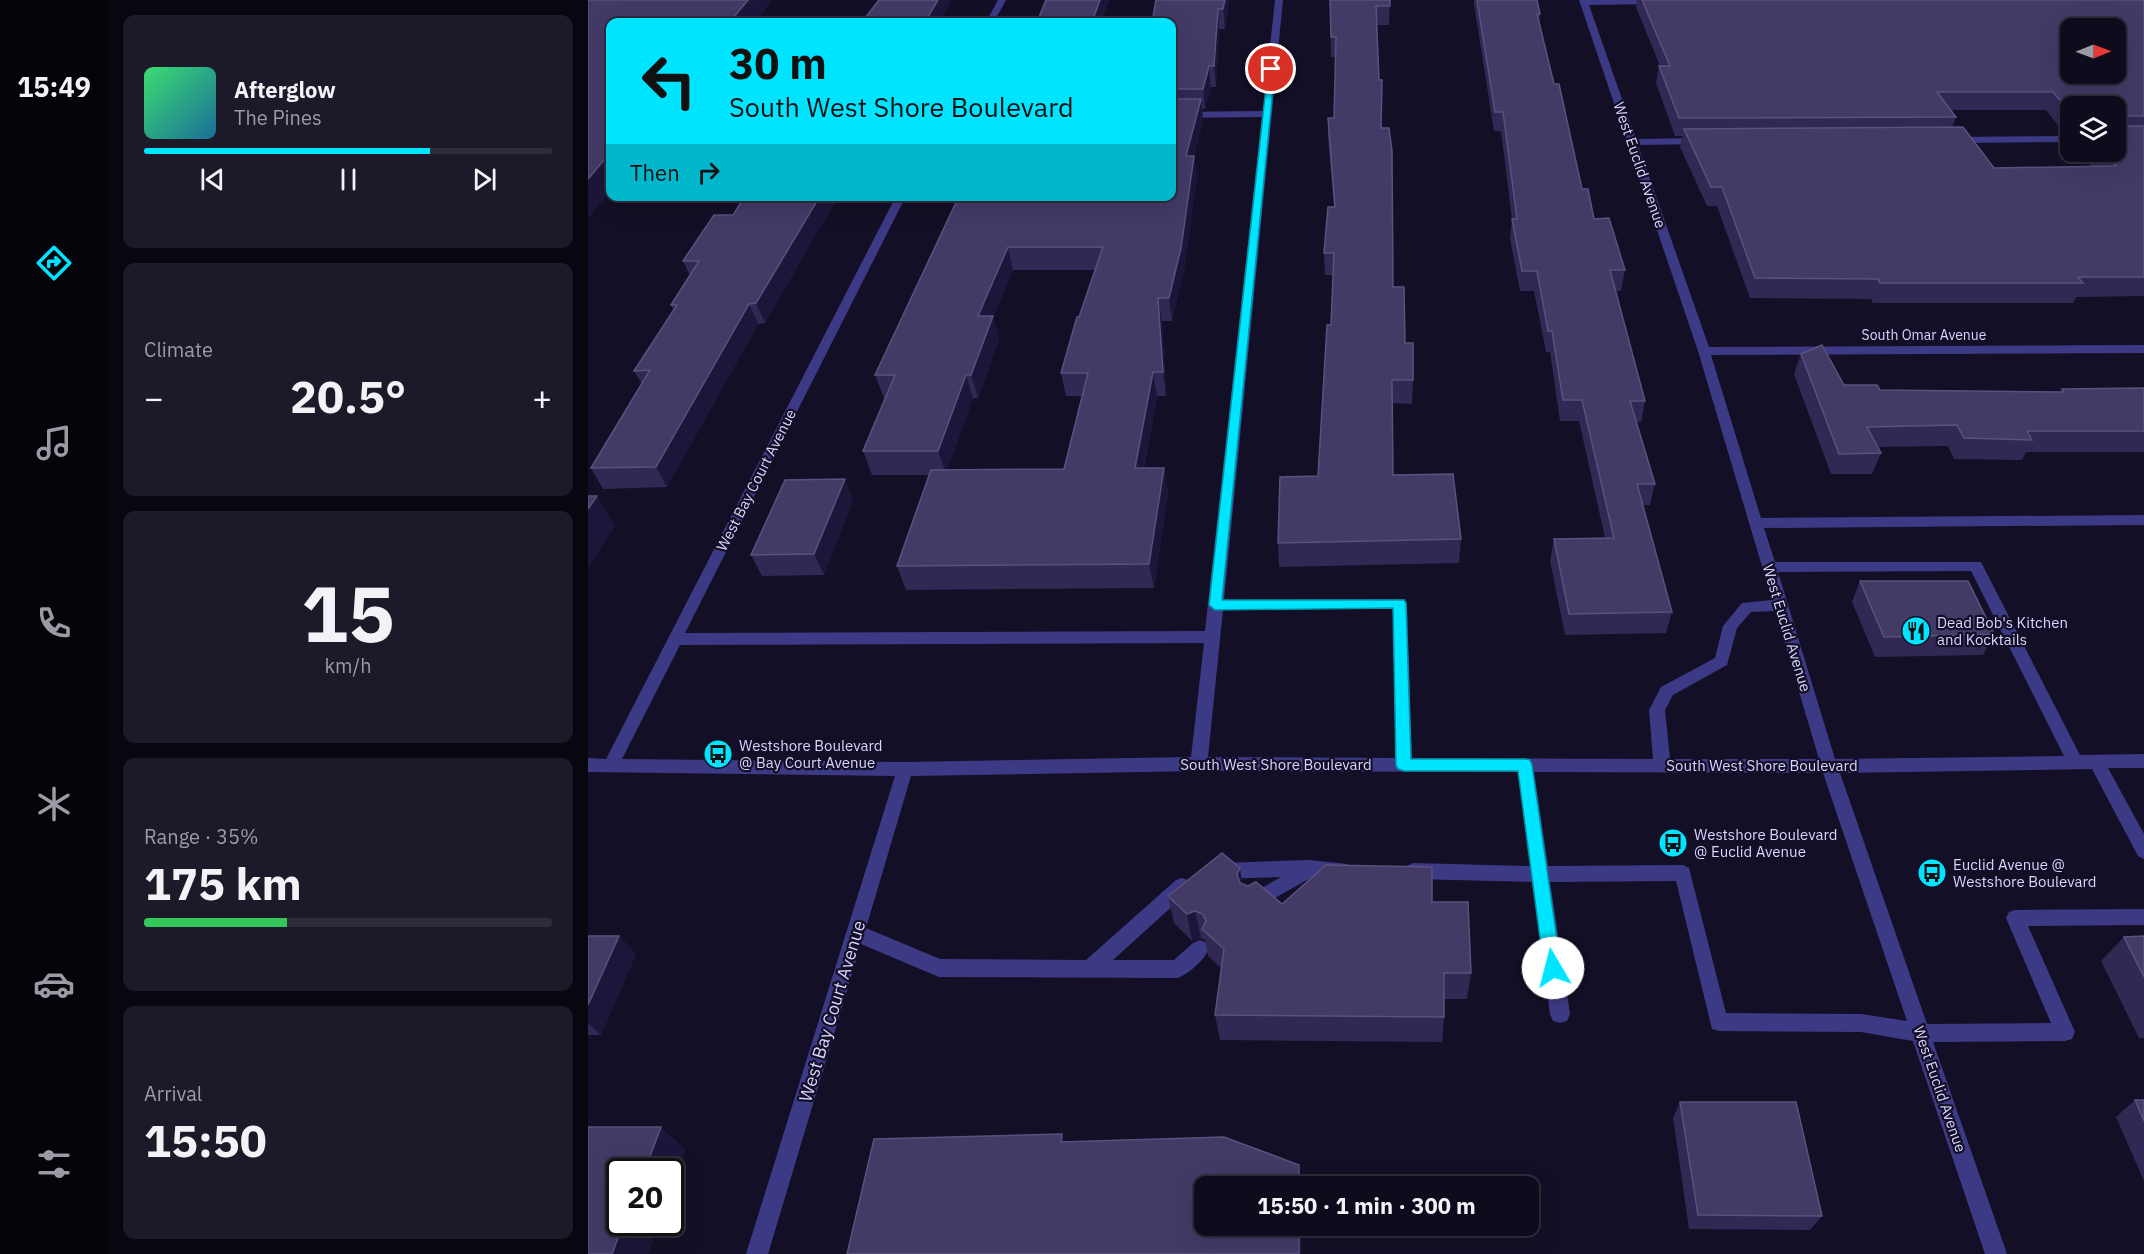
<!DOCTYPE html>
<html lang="en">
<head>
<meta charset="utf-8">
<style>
  :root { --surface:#0e0b1c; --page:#1c1929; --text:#f1f3f6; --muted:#9b9ba3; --line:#2e2b3b; --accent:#00e5ff }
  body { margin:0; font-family:"IBM Plex Sans",sans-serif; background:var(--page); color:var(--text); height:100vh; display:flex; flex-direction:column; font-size:22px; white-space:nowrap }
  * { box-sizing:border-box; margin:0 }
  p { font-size:20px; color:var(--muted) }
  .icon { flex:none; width:33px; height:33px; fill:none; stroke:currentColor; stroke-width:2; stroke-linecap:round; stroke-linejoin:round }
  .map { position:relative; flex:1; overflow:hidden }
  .side { display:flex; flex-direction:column; gap:15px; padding:15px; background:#08060f; width:480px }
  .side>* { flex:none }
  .banner { position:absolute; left:18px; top:18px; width:570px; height:183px; border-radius:12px; box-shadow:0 6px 24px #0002,0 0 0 2px var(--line); background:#00e5ff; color:#111; overflow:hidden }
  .needle { width:39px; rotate:89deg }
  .buttons { position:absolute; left:1472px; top:18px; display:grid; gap:12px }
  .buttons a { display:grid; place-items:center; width:66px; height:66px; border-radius:12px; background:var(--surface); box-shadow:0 6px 24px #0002,0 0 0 2px var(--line); font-size:30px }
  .speed { position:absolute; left:18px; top:1158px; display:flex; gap:12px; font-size:30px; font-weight:700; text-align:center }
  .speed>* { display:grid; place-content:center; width:78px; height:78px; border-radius:50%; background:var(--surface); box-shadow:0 6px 24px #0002,0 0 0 2px var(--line); line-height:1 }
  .speed .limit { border:3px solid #111; border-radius:9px; background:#fff; color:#111 }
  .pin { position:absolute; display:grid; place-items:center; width:51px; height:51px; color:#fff; margin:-26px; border:3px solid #fff; border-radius:50%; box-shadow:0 2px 6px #0007 }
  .me { position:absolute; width:66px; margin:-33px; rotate:352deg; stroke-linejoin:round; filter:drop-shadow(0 0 4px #0008) }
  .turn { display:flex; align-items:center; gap:21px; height:126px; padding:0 24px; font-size:27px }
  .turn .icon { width:78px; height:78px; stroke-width:2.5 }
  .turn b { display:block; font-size:42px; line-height:51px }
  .then { display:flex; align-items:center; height:57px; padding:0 24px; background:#0003; gap:12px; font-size:22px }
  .big { font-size:45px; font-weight:700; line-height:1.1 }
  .side .tile { flex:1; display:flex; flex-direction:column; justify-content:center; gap:9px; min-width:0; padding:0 21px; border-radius:12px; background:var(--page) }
  .side .dial { align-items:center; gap:0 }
  .dial b { font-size:78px; line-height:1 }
  .song { display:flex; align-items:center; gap:18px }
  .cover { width:72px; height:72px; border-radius:9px; background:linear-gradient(135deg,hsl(140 70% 55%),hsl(200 70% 35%)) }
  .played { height:6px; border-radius:3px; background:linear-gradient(90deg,var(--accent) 70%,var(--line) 70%) }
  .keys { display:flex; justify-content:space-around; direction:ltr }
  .heat { display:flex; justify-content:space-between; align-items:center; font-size:33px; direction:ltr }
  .charge { height:9px; border-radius:4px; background:linear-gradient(90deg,#34c759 35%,var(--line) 0) }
  .trip { position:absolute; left:606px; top:1176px; width:345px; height:60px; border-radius:12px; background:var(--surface); box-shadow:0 6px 24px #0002,0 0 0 2px var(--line); font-weight:700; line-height:60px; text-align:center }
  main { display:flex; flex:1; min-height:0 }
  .menu { display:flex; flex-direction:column; width:108px; justify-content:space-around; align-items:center; background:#06040b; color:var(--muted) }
  .menu .icon { width:42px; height:42px }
  .menu .current { color:var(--accent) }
  .menu b { font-size:27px; color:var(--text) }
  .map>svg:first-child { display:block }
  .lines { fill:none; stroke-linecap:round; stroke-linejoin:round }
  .minor { fill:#3d3a85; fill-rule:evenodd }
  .wall { fill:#312854; fill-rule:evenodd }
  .shaded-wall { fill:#1d163a }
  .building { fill:#433a66; stroke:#5a527e; stroke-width:1.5; fill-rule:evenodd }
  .route { fill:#00e5ff; stroke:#0095a6; stroke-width:1.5 }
  .labels { text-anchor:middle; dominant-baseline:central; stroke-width:4.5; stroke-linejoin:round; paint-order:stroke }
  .far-street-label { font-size:14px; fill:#d9d4ff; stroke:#130f26 }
  .street-label { font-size:15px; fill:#d9d4ff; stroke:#130f26 }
  .poi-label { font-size:15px; fill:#d9d4ff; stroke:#130f26; text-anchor:start }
  .near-street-label { font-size:18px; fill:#d9d4ff; stroke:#130f26 }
</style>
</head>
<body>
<main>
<nav class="menu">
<b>15:49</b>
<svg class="icon current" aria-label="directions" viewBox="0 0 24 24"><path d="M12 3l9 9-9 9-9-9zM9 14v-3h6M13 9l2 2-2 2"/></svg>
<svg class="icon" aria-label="music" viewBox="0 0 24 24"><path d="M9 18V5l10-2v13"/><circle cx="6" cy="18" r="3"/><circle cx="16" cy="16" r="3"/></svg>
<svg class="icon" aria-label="phone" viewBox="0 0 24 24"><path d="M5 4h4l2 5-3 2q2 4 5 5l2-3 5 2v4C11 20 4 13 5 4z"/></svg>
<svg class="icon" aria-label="climate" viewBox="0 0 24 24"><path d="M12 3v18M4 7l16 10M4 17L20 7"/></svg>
<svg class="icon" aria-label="car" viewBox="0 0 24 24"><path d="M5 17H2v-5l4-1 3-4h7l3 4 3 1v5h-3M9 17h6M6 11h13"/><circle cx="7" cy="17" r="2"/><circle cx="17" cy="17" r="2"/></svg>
<svg class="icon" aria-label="filters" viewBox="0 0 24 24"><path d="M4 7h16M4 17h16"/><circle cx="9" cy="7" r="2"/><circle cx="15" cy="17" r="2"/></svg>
</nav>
<section class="side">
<div class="tile">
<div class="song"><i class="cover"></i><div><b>Afterglow</b><p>The Pines</p></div></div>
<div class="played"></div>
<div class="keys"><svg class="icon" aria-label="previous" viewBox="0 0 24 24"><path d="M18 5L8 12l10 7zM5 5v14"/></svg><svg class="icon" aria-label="pause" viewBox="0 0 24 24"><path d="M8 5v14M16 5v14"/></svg><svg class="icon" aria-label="next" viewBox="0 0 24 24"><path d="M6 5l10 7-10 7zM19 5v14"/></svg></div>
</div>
<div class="tile"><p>Climate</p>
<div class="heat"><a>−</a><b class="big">20.5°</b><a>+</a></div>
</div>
<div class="tile dial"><b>15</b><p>km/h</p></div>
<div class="tile"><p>Range · 35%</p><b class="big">175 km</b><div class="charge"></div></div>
<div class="tile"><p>Arrival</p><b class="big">15:50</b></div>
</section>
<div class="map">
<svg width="1556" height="1254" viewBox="0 0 1556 1254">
  <rect width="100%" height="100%" fill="#130f26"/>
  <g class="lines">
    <path class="minor" d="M410,0H418L406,22H398Z
      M687,0H695L636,600L817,599L819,603L824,758L1065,759L1061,710L1073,687L1127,658L1135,626L1154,603L1184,600L1110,351L991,0H1068L1071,2L1067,4L1001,5L1048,139L1113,138L1118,141L1113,144L1050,145L1121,347L1556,345V353L1123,355L1173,518L1556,515V525L1176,528L1187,562H1393L1492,755L1556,754V768H1520L1556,834V859L1550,856L1504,769L1252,773L1339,1024L1463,1023L1418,918L1421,912L1427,910L1556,909V925L1440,926L1487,1032L1484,1039L1477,1041L1345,1042L1419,1254H1397L1325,1041L1273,1032L1131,1031L1124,1029L1088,881L962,882L982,1014L979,1021L972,1023L965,1021L962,1014L944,882L825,879L819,876L816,871L819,866L825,863L942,866L930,772L611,771L323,776L278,928L352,959L498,960L588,880L594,878L600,880L603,886L600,892L525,960H586L605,943L612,940L619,943L621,949C616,960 602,973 590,978L351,977L273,944L180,1254H158L307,776L0,772V758L18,759L308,196H318L97,633L617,631L674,117L584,118V112L675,111ZM1383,571L1476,756L1247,759L1190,572ZM805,608L808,758L620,757L635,610ZM1187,611L1231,759H1082L1077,710L1085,695L1139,665L1149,628L1163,612ZM616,643L603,757L317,762L34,759L92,645ZM946,772L1235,773L1319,1021L1273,1014L1138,1013L1101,868L1095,865L960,866Z
      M1482,136V142L1365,143L1360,140L1365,137Z
      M721,860L759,864L762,869L759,874L753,877L726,876L664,911L658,909L655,903L658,897L693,877L634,879L628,876L625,871L628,866L634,863Z"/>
  </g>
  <path class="wall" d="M641,0L637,29H631L628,87H623L617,109H614L615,120L606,156L609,177L596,270L584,321H574L578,396H569L556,468H576L580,492L566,588L318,590L309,566L341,475H284L275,451L298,398H296L287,375L371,196H584V22ZM425,270H507L473,373L478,396H494L476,469L359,470L385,398H390L411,339L405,317Z
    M802,0L801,25H789L791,80L805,287L825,380L824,404L804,403L805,475L873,539L871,563L691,567L690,543L730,476L743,325L745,275H737L736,253L746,207L740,139V118H746L748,57H743L742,3Z
    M886,0H949L952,14L951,23L966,84L994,189L1006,219L1037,270L1033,291H1027L1057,401L1053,422H1048L1067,484L1062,505H1055L1084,612L1078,633L977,635L962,561L966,539L1017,538L991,421H972L962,352H958L946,291H932L922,239L924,219L913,131H906L886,4Z
    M1049,0H1556V296L1488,297L1485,303H1285L1283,299L1162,298L1129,206H1119L1092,147L1094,136H1087L1068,83L1071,66H1072L1048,7ZM1482,106L1527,152H1492L1504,167L1406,168L1364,127L1368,117L1363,110H1458L1477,134H1482Z
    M157,196H251L236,220L177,323L170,324L79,487L15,489L3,468L54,384L46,371L86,311L83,305L102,276L95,261L145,215Z
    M1213,354L1256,385L1292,390L1473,392L1474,389L1556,388V452H1438L1434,460L1366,459L1360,446L1289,447L1293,453L1284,474H1243L1206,374Z
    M265,500L236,575L174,576L163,555Z
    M1272,581L1406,634L1395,655L1287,657L1264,602Z
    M654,884L694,904L844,902L883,973L879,999H856V1017L854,1042L632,1040L627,1015L633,968L620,956L617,940L613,938L604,941L586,923L580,896Z
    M0,936H31L48,954L13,1035H0Z
    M1556,936V1038H1551L1513,961L1536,937Z
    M1547,1100H1556V1181L1528,1117Z
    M1092,1102L1234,1216L1222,1230L1101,1229L1085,1118Z"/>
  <path class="shaded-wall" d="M160,0H185L167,22H142Z
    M350,0H361L362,3L351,22H337Z
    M512,0H521L514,22H504Z
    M637,0H641L637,29L635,9Z
    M630,9L631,29L628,87L626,66Z
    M621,66L623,87L617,109L615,89Z
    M613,99L615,120L600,178L598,156Z
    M22,153V191L1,218L0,216V179Z
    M606,156L609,177L596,270L584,321L581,298Z
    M232,196H251L236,220L177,323L168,303Z
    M420,247L425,270L405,317L411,339L390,398L383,375L390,316Z
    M570,298L574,321L578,396L575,372Z
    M161,304L170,324L79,487L68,467Z
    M565,372L569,396L551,492L547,468Z
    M378,375L385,398L358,474L350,451Z
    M576,468L580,492L566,588L561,564Z
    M257,479L265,500L236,575L226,554Z
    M9,496L27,526L0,568V509Z
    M652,868L656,896L649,874Z
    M607,911L613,938L604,941L599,914Z
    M31,936L48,954L13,1035L0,1023V1005Z
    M73,1127L98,1150L82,1193V1172H56Z
    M474,1134L485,1156L473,1142Z
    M711,1165L713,1186H711Z
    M36,1222H72L60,1254H24Z
    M711,1226H714V1254H711Z"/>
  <path class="building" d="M0,0H160L142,22H22V153L0,179Z
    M291,0H350L337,22H274Z
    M458,0H512L504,22H449Z
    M568,0H637L635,9H630L626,66H621L615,89H584V22H564Z
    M742,0H802V6H788L791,80H794L793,128H801L804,151L805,287H816L817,343H825V380H804L805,475L865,474L873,539L690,543L692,477L730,476L739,325H743L746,253H736L740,207H747L740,118H746L748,37H743Z
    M889,0H949L952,14H949L966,84H971L994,189H1000L1006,219L1021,218L1037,270H1022L1057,401H1042L1067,484H1049L1084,612L981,614L966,539L1026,538L994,400H975L964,331H960L949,271H934L924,219H929L915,112H907Z
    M1054,0H1556V116H1535L1533,124L1535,126H1556V277H1490L1495,283H1292L1290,279L1167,278L1134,187H1123L1096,129L1375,127L1406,168L1528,166L1515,152H1527V106H1482V112L1465,92H1349L1368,117L1091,118L1071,66H1082ZM1482,28H1527V74H1482Z
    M584,99H613L598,156H606L593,248L581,298H570L575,372H565L547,468H576L561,564L309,566L343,470L476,469L500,373H473L489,317H491L515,247H420L390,316H405L383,375H378L350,451H275L307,375H287L371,196H584Z
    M157,196H232L168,303L161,304L68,467L3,468L62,370L46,371L89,305H83L111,261H95L126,215H145Z
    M1234,345L1256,385H1289L1292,390L1476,392L1474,389L1556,388V431H1439L1444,440L1376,438L1369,425L1279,427L1293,453L1251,454L1213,354Z
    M257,479L226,554L163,555L197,480Z
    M0,496H9L0,509Z
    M1272,581H1380L1406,634L1296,637Z
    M634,853L652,868L649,874L652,883L660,886L668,882L694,904L738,865L844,867V902H880L883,973H856V1017L627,1015L636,949L614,929L618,921L615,914L607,911L599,914L580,896Z
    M0,936H31L0,1005Z
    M1556,936V977L1536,937Z
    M1547,1100H1556V1121Z
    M1092,1102H1208L1234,1216L1110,1215Z
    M0,1127H73L56,1172H32V1222H36L24,1254H0Z
    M474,1134L473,1142L636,1137L711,1165V1186H616V1226H711V1254H259L286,1139Z"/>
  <path class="route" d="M683,66L687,69L634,600H816L818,603L823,759H937L942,760L944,765L973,968L971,973L965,975L959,973L956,968L930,771H816L810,769L808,765L805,608L627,610L621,605L680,69Z"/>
  <defs>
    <g id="restaurant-disc" transform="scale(1.5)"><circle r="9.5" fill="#00e5ff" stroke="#130f26"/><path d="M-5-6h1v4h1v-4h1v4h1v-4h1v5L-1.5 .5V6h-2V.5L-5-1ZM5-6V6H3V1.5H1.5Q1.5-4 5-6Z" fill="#111"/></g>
    <g id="bus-disc" transform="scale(1.5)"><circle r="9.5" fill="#00e5ff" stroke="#130f26"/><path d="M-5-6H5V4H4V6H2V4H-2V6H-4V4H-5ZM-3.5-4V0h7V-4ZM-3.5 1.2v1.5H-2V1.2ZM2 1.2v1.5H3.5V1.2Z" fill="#111"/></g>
  </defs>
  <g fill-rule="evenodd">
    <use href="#restaurant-disc" x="1328" y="631"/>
    <use href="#bus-disc" x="130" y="754"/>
    <use href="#bus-disc" x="1085" y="843"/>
    <use href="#bus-disc" x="1344" y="873"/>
  </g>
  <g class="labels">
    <g class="far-street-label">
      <text x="1336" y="335">South Omar Avenue</text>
    </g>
    <g class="street-label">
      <text transform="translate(1052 165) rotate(71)">West Euclid Avenue</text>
      <text transform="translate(168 480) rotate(-63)">West Bay Court Avenue</text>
      <text transform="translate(1199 628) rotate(73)">West Euclid Avenue</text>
      <text x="688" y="764">South West Shore Boulevard</text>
      <text x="1174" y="765">South West Shore Boulevard</text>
      <text transform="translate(1352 1089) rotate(71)">West Euclid Avenue</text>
    </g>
    <g class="poi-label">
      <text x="1349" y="622">Dead Bob's Kitchen<tspan x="1349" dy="17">and Kocktails</tspan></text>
      <text x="151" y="745">Westshore Boulevard<tspan x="151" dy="17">@ Bay Court Avenue</tspan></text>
      <text x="1106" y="834">Westshore Boulevard<tspan x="1106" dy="17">@ Euclid Avenue</tspan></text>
      <text x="1365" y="864">Euclid Avenue @<tspan x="1365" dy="17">Westshore Boulevard</tspan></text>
    </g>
    <g class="near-street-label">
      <text transform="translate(244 1011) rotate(-73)">West Bay Court Avenue</text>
    </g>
  </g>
</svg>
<div class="buttons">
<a><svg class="needle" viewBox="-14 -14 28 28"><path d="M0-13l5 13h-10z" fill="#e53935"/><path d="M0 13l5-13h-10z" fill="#9b9ba3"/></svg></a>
<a><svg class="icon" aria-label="layers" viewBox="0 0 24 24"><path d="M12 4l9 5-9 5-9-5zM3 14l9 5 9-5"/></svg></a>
</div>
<div class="speed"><div class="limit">20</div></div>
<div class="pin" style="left:683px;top:69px;background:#d93025"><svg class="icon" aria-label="arrive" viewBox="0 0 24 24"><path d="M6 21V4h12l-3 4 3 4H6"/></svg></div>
<svg class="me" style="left:965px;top:968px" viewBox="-20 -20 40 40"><circle r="19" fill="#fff"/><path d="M0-13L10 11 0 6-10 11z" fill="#00e5ff"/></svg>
<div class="trip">15:50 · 1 min · 300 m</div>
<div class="banner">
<div class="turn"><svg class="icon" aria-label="left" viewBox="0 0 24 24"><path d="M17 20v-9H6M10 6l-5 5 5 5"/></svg><div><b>30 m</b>South West Shore Boulevard</div></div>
<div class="then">Then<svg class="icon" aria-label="right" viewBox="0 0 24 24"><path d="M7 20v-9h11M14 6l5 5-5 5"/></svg></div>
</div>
</div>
</main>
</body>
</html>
